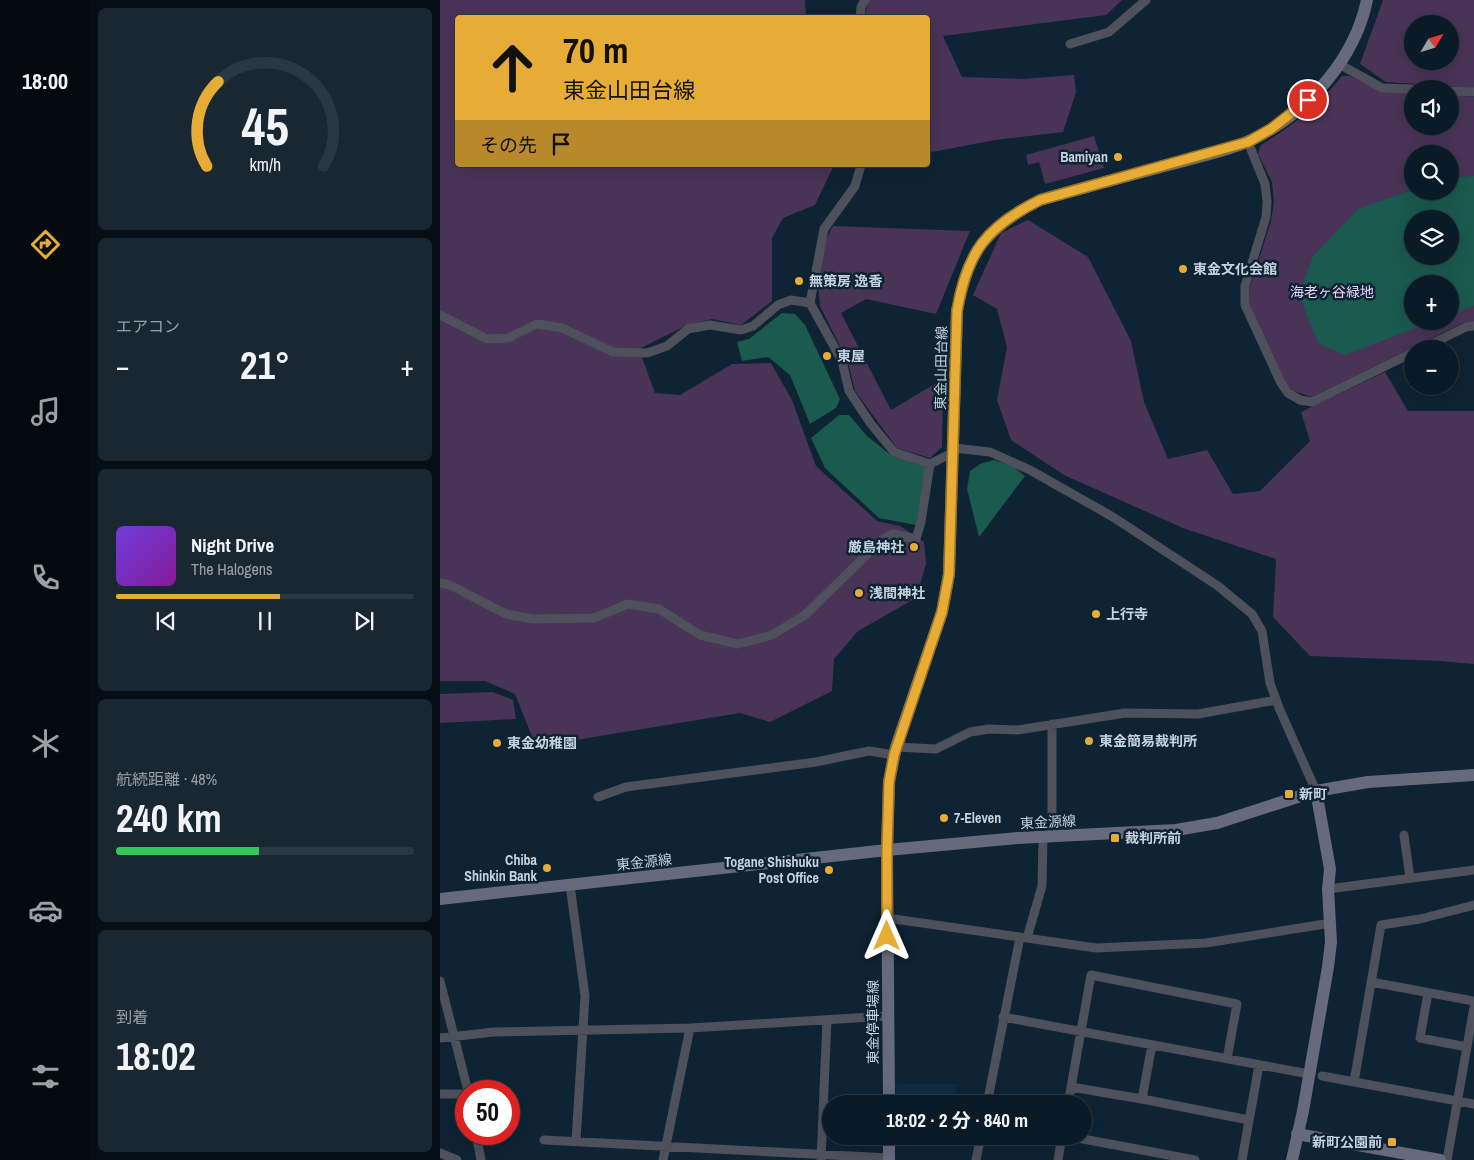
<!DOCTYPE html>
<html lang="ja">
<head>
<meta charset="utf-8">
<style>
  :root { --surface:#0a1a26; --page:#182732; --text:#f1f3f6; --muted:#99a1a7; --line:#2a3843; --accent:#e6ac36 }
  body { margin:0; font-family:"Archivo Narrow","Noto Sans JP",sans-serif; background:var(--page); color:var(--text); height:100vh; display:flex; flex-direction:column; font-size:19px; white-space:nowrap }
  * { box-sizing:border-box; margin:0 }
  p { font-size:16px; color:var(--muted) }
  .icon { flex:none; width:28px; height:28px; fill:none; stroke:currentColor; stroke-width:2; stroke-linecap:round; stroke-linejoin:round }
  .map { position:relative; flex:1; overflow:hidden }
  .details { display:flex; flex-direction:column; gap:8px; padding:8px; background:#060e15; width:350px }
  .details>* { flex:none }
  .banner { position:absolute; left:15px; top:15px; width:475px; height:152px; border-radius:5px; box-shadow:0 5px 20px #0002,0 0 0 1px var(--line); background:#e6ac36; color:#111; overflow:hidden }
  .needle { width:32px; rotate:52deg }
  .fabs { position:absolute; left:964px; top:15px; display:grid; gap:10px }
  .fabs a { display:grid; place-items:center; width:55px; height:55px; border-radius:50%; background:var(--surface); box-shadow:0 5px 20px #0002,0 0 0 1px var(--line); font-size:25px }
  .speed { position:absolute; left:15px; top:1080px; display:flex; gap:10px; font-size:25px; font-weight:700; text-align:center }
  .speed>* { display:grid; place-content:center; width:65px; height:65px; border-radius:50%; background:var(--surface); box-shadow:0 5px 20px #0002,0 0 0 1px var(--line); line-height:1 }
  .speed .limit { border:8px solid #d22; background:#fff; color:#111 }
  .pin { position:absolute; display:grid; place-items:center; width:42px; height:42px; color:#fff; margin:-21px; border:2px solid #fff; border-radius:50%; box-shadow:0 1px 5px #0007 }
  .me { position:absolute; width:55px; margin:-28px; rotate:0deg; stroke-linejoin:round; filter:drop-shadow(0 0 4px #0008) }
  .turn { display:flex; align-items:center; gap:18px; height:105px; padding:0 25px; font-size:22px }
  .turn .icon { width:65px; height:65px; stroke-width:2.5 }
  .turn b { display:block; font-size:35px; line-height:42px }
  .then { display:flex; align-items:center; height:48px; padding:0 25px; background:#0003; gap:10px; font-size:19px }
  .big { font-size:38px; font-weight:700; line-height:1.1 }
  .details .card { flex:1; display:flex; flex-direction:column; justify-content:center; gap:8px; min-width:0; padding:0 18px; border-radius:8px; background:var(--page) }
  .details .dial { align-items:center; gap:0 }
  .dial svg { height:130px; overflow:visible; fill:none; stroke:var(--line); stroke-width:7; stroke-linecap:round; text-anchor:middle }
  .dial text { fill:var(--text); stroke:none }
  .song { display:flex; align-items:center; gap:15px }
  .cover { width:60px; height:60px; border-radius:8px; background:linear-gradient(135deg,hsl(260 70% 55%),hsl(290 70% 35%)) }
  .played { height:5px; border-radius:2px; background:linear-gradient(90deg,var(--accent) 55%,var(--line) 55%) }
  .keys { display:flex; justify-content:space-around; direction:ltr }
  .heat { display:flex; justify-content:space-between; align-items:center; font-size:28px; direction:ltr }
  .charge { height:8px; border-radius:4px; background:linear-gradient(90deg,#34c759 48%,var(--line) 0) }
  .trip { position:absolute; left:382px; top:1095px; width:270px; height:50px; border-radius:25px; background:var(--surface); box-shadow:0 5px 20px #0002,0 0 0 1px var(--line); font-weight:700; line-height:50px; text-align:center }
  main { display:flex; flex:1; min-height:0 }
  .tabs { display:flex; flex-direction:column; width:90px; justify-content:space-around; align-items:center; background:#040a0f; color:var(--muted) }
  .tabs .icon { width:35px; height:35px }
  .tabs .current { color:var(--accent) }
  .tabs b { font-size:22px; color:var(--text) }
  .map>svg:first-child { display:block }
  .built { fill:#102a40 }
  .green { fill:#493357; fill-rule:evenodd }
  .water { fill:#1a5a4f; fill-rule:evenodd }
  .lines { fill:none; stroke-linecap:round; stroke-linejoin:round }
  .street { stroke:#4e505b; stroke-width:9 }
  .secondary { stroke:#676a7c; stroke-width:12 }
  .route-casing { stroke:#967023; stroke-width:12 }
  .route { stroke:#e6ac36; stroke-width:9 }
  .poi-dot { fill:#e6ac36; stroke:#0e2333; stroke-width:2 }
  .labels { text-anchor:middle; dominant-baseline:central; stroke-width:5; stroke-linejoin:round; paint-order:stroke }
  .poi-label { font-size:14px; font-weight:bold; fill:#c6d3de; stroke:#0e2333; text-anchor:start }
  .park-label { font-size:14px; fill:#e7d0f7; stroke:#0e2333 }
  .street-label { font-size:14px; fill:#c6d3de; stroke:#0e2333 }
</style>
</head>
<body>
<main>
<nav class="tabs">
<b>18:00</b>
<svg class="icon current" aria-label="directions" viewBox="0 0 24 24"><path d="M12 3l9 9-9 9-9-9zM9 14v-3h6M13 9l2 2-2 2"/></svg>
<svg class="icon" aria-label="music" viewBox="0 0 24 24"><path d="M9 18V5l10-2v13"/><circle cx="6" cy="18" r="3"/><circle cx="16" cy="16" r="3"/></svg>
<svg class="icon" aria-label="phone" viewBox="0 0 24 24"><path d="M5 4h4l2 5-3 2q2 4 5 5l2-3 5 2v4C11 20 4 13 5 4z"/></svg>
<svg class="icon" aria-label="climate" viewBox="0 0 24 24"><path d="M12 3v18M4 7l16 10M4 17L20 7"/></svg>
<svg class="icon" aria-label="car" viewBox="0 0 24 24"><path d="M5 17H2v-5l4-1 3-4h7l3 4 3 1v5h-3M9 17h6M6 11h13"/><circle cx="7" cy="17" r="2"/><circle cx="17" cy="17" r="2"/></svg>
<svg class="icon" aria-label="filters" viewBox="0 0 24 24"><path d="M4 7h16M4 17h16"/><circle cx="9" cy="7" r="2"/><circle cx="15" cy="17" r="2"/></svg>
</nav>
<section class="details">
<div class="card dial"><svg viewBox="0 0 100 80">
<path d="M14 69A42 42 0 1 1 86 69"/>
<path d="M14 69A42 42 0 0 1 21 17" stroke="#e6ac36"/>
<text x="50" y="56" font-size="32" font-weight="700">45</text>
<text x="50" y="72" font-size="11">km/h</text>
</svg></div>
<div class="card"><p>エアコン</p>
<div class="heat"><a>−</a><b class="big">21°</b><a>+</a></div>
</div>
<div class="card">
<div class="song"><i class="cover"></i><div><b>Night Drive</b><p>The Halogens</p></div></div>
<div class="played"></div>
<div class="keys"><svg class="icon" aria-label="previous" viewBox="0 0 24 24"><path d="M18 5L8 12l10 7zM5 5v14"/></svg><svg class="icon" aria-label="pause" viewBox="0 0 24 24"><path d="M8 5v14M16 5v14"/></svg><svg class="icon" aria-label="next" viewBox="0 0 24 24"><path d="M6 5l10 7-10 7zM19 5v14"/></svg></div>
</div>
<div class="card"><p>航続距離 · 48%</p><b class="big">240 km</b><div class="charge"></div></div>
<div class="card"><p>到着</p><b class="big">18:02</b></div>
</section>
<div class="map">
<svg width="1034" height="1160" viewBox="0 0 1034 1160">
  <rect width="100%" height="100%" fill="#0e2333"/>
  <path class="built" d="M452,1083L517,1084L516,1104H452Z
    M451,1136H509V1144L451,1143Z"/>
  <path class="green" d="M0,0H365L366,17L18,18V165H394L375,205L343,218L332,238V301L301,325L272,319L245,326L199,349L215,393L240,395L292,364L331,363L352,400L376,466L437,521L460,526L484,542L486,564L476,598L418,631L394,659L392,691L330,722L300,713L105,745L93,739L75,694L45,681H0Z
    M429,0H682L666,15L503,36L522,77L583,79L634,75L636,92L623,132L555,140L492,152L488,150V18H424Z
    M943,0H1034V88L946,82L920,64ZM972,24H1010V61H972Z
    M902,76H910L941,91L972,93V126H1010V95L1034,97V322L1023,323L872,397L853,391L845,383L809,304L810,287L831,221L834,202L832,182L818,154L821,145C852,126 879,105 902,76ZM972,154H1010V191H972ZM972,219H1010V256H972ZM972,284H1010V321H972Z
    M654,136L664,168L605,184L599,162L588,165L586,155Z
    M588,220L648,257L691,341L704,402L728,459L767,450L793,494L820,491L870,441L861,412L945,372L968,411H1034V664L1001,661L870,656L833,617L836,559L743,528L624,475L571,440L557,400L567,347L557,309L533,295L561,233Z
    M393,226L530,231L496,314L426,299L401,313L451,410L503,379L502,447L490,458L457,448L415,391L408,362L380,306L376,259Z
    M52,692L73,700L76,719L0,723V694Z"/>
  <path class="water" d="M1034,176V306L1010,315V284H972V321H994L905,355L878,343L859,295L873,256L918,209L972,190L1010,191V178ZM972,219H1010V256H972Z
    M342,313L355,314L365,325L400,399L396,408L370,424L350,375L328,357L302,361L297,342L309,339Z
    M399,415H409L427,436L452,456L486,467L476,525L439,518L385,468L371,438Z
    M554,460L572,466L585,476L539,537L527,489L530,471L540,464Z"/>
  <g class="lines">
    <path class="street" d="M420,18L421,7L425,0
      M630,44L669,32L706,0
      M899,64L942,88L972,89
      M1010,91L1034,92
      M808,142L825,184L827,202L826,217L805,286V305L841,383L848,393L860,400L872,402L972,353
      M421,165L415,186L384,229L370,303L402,361L409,391L431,424L454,452L490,464L514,452
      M0,315L47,339L68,338L97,324L122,328L173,352L207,353L227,346L248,329L270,325L301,330L313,326L338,305L351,300L370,303
      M981,349L1026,327L1034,326
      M514,448L550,452L590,470L673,517L778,586L812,614L822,631L830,683L839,708L876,791
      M0,583L10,585L66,614L93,619L154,618L188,604L219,609L260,635L298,644L332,635L365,615L443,539L453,534L476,539L481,522L490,464
      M456,747L496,749L530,732L549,729L578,730L685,713L758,714L836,700
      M158,797L186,787L376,762L429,751L454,755
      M964,835L970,878
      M612,836V724
      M130,885L145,996L136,1141
      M888,889L1034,870
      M447,918L656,948L766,943L891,923
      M587,938L602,886L603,837
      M0,981L28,1091
      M931,982L1034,1001
      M988,993L980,1038L1027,1047
      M563,1017L869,1074
      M0,1038L54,1032L250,1028L448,1016
      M882,1076L1034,1104
      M914,1082L941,925L980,919L1034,905
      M631,1087L702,1099L712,1045
      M0,1094H26
      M702,1099L809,1120
      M547,1104L580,937
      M628,1104L651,975L797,1004L787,1059
      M36,1134L41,1160
      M627,1136L755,1160
      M104,1140L449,1158
      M0,1153L17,1160
      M223,1160L250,1028
      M381,1160L387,1020
      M536,1160L541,1136
      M618,1160L622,1136
      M802,1160L819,1065
      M1007,1160L1034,1007"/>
    <path class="secondary" d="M0,899L447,850L578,838L736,830L777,823L876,791L928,782L1034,775
      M449,1104L447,850L449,782L456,747L502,612L509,574L517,311C527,252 546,227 600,200C645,187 691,175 736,163C764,155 793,150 819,136C870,109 915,58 927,0
      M857,1134L1000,1160
      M449,1136V1160
      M852,1160L863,1111L888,967L891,942L888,889L890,869L876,791"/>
  </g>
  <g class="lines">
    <g class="route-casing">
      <path id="route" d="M447,936V850L449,782L454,755L502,612L509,574L517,311C527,252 546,227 600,200L808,142L831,129L868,100"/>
    </g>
    <use href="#route" class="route"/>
  </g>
  <g class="poi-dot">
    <circle cx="678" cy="157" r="5"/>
    <circle cx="743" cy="269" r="5"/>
    <circle cx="359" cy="281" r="5"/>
    <circle cx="387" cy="356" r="5"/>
    <circle cx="474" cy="547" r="5"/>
    <circle cx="419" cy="593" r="5"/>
    <circle cx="656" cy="614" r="5"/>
    <circle cx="649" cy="741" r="5"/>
    <circle cx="57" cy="743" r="5"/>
    <rect x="844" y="789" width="10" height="10" rx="2.5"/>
    <circle cx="504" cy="818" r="5"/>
    <rect x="670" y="833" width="10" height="10" rx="2.5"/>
    <circle cx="107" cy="868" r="5"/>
    <circle cx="389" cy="870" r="5"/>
    <rect x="947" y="1137" width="10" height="10" rx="2.5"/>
  </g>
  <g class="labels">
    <g class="poi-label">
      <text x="668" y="157" text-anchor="end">Bamiyan</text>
      <text x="753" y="269">東金文化会館</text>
      <text x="369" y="281">無策房 逸香</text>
      <text x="397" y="356">東屋</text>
      <text x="464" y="547" text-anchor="end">厳島神社</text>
      <text x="429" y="593">浅間神社</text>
      <text x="666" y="614">上行寺</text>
      <text x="659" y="741">東金簡易裁判所</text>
      <text x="67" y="743">東金幼稚園</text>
      <text x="859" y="794">新町</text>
      <text x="514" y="818">7-Eleven</text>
      <text x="685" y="838">裁判所前</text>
      <text x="97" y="860" text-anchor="end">Chiba<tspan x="97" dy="16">Shinkin Bank</tspan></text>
      <text x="379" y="862" text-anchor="end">Togane Shishuku<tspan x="379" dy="16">Post Office</tspan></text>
      <text x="942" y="1142" text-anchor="end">新町公園前</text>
    </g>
    <g class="park-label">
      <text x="892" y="292">海老ヶ谷緑地</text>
    </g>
    <g class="street-label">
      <text transform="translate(501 368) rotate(-89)">東金山田台線</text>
      <text transform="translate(608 822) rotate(-3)">東金源線</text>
      <text transform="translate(204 862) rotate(-6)">東金源線</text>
      <text transform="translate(433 1022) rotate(-90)">東金停車場線</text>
    </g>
  </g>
</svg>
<div class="fabs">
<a><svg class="needle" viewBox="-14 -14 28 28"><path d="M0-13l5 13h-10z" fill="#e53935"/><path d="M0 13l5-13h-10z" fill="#99a1a7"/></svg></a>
<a><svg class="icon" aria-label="sound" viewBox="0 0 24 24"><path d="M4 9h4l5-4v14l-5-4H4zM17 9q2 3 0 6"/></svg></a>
<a><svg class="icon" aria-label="search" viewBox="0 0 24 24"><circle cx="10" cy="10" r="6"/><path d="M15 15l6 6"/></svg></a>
<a><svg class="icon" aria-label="layers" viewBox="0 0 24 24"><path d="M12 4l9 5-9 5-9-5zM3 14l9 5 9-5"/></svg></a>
<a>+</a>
<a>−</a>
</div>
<div class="speed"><div class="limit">50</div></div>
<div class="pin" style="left:868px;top:100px;background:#d93025"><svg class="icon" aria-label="arrive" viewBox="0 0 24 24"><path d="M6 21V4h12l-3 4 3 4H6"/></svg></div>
<svg class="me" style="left:447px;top:936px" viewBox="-20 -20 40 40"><path d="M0-17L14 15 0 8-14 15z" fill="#e6ac36" stroke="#fff" stroke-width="4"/></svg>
<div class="trip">18:02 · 2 分 · 840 m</div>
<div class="banner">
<div class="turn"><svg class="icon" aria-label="ahead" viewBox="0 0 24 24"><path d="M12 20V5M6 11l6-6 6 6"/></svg><div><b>70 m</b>東金山田台線</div></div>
<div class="then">その先<svg class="icon" aria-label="arrive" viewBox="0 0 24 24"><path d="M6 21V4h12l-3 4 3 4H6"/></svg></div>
</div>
</div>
</main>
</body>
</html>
